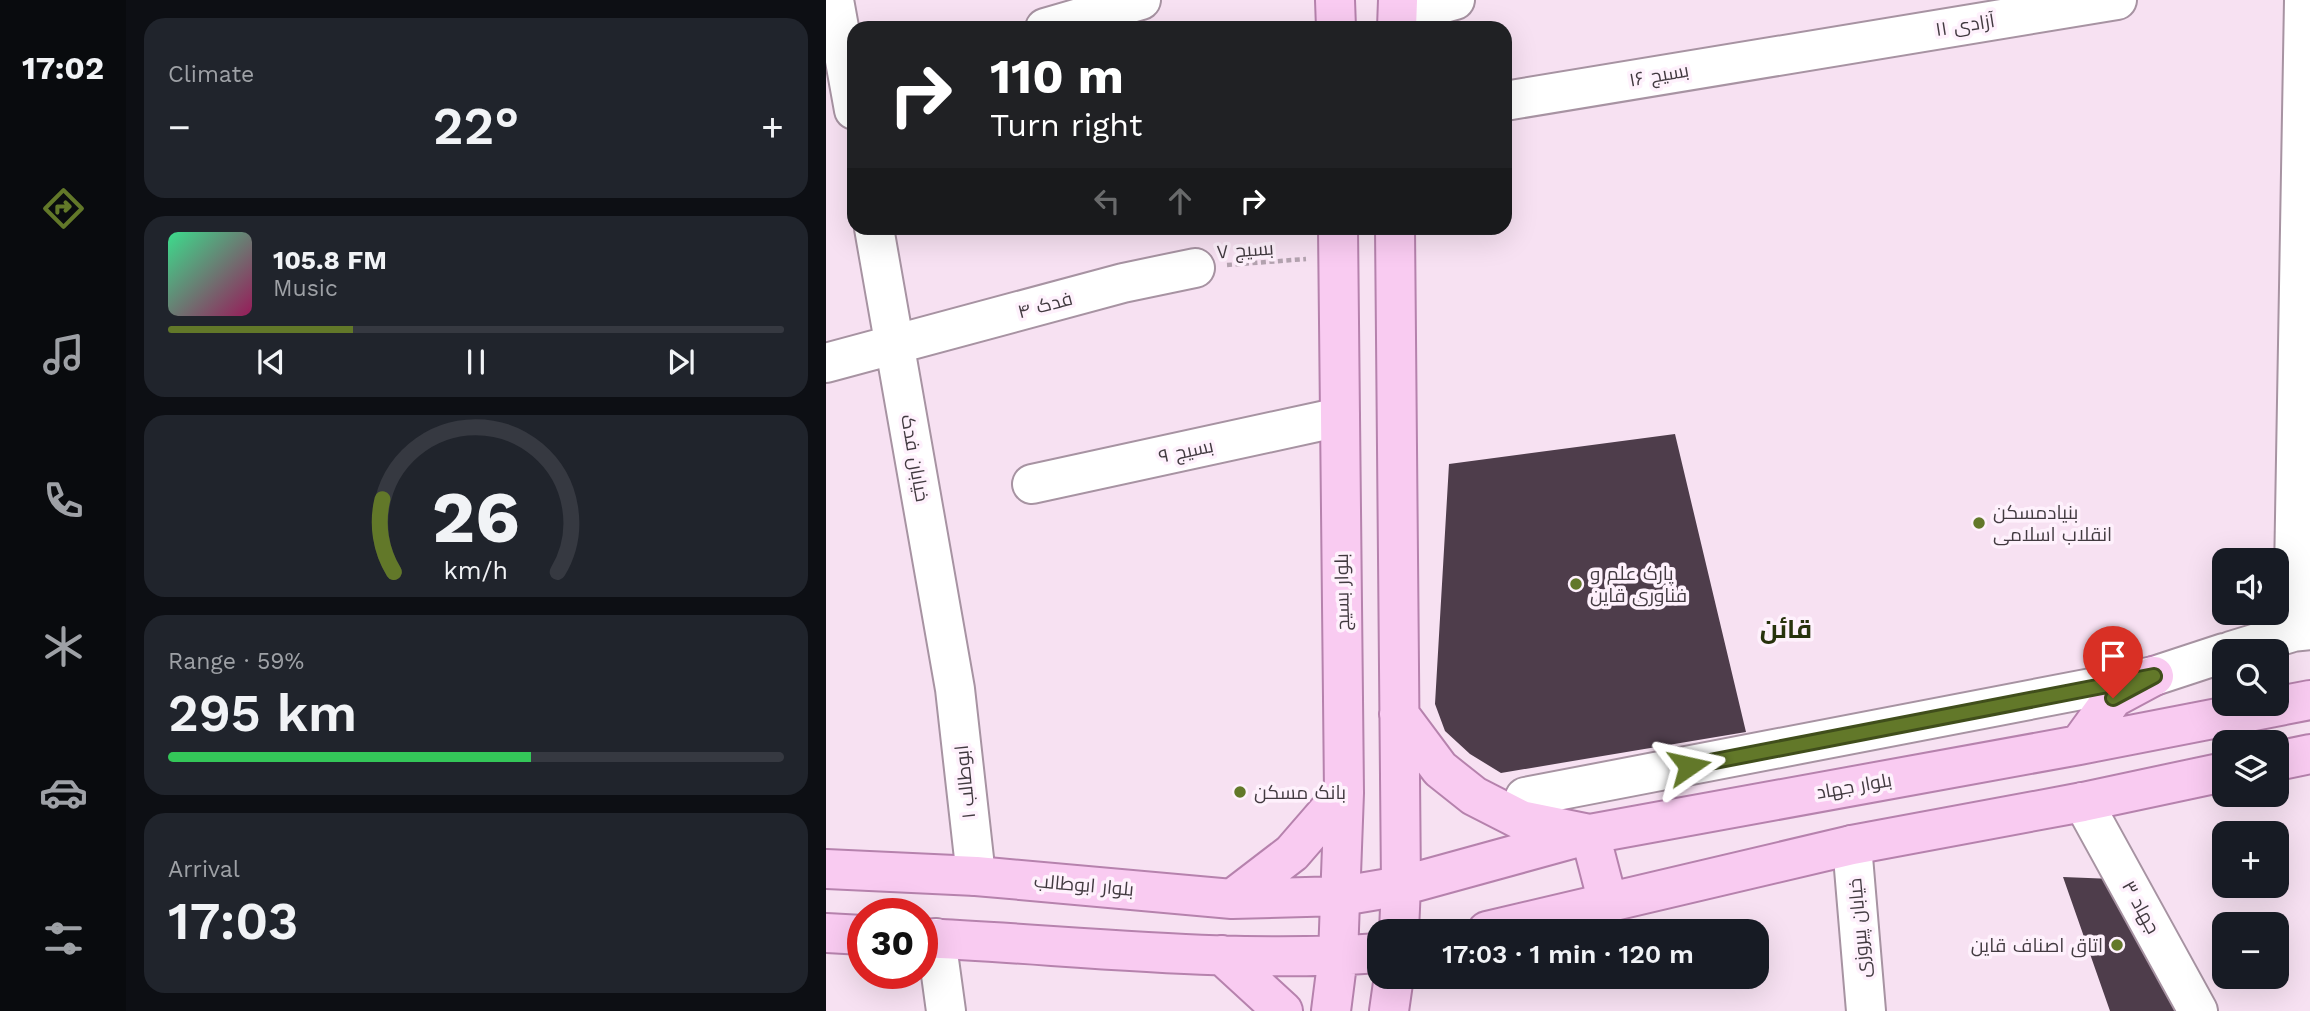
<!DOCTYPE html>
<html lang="en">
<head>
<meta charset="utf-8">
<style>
  :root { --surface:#171b24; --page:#20242c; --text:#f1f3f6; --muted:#9ea1a6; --line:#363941; --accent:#627829 }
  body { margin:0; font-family:"Work Sans",Cairo,sans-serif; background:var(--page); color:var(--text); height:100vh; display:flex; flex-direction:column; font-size:26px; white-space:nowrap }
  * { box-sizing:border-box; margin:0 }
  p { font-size:23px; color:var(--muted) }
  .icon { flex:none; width:38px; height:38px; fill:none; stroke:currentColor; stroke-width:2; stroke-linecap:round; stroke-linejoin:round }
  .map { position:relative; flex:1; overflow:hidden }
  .details { display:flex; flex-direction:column; gap:18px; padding:18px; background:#0d0f14; width:700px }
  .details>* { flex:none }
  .banner { position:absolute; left:21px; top:21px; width:665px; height:214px; border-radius:21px; box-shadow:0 7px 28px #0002; background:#202124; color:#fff; overflow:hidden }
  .buttons { position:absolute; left:1386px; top:548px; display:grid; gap:14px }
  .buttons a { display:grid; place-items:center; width:77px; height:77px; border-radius:14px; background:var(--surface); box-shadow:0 7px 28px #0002; font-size:35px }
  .speed { position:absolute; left:21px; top:898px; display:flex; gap:14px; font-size:35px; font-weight:700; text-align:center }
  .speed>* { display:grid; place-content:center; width:91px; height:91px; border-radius:50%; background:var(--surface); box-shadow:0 7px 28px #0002; line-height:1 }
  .speed .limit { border:10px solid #d22; background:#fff; color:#111 }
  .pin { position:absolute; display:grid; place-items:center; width:60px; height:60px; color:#fff; margin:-72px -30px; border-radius:50% 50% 50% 0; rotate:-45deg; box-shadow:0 0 7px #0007 }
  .pin .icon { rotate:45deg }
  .me { position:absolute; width:77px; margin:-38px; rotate:79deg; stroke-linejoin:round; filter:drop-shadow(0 0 5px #0008) }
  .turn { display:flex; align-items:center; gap:24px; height:147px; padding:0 28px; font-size:32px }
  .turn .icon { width:91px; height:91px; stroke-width:2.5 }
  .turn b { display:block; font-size:49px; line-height:60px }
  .lanes { display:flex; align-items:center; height:66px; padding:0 28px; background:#0003; justify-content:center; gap:35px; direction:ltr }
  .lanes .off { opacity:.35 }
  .big { font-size:52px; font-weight:600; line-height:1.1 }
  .details .card { flex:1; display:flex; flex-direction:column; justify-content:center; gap:10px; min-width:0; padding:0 24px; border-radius:21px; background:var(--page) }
  .details .dial { align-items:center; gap:0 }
  .dial svg { height:182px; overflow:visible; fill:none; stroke:var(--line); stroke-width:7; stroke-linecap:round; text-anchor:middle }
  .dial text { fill:var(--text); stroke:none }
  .song { display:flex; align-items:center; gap:21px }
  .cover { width:84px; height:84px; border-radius:10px; background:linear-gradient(135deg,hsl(150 70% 55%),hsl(330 70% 35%)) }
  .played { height:7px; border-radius:4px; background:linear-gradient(90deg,var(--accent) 30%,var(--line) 30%) }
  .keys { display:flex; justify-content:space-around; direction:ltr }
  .heat { display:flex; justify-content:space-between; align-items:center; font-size:38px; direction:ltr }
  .charge { height:10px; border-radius:5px; background:linear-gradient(90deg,#34c759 59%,var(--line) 0) }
  .trip { position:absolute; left:541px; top:919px; width:402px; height:70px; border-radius:21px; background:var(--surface); box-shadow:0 7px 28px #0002; font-weight:600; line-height:70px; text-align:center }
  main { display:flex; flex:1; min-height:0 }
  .menu { display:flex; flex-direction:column; width:126px; justify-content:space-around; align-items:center; background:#090b0e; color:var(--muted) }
  .menu .icon { width:49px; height:49px }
  .menu .on { color:var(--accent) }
  .menu b { font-size:32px; color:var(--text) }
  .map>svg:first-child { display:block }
  .building { fill:#4e3d4b }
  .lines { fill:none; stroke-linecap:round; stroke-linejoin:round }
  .minor-casing { stroke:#a793a2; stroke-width:42 }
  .major-casing { stroke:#b682ad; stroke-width:42 }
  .path { stroke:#b4a3b0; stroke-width:4.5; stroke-dasharray:5 3.5; stroke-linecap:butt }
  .minor { stroke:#fff; stroke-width:38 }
  .major { stroke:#f9cbf1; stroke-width:38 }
  .route-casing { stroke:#404e1b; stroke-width:18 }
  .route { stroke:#627829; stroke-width:12 }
  .poi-dot { fill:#627829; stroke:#fef1fc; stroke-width:2.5 }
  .labels { text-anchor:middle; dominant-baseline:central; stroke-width:7; stroke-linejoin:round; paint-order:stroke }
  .street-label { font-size:19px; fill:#423a40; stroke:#fef1fc }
  .poi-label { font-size:19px; fill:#423a40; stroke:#fef1fc; text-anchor:start }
  .district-label { font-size:26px; font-weight:bold; fill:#27320c; stroke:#fef1fc }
</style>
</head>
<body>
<main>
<nav class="menu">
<b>17:02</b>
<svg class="icon on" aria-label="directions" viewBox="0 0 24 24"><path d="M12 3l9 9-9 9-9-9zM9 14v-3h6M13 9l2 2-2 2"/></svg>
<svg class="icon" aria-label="music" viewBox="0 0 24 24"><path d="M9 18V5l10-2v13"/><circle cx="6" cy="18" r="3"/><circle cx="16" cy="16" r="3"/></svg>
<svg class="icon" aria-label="phone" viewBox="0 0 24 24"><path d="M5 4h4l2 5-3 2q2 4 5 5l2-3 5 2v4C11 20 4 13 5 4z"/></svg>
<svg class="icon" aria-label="climate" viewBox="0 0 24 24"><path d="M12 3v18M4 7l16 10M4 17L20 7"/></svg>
<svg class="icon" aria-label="car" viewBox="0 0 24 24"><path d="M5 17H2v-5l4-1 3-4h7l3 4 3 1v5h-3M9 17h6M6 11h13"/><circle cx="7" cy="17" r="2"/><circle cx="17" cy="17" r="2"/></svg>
<svg class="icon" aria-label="filters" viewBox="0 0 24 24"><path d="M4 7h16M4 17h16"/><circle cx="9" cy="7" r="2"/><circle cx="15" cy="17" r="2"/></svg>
</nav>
<section class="details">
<div class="card"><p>Climate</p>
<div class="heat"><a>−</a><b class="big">22°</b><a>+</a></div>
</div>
<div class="card">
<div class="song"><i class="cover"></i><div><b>105.8 FM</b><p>Music</p></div></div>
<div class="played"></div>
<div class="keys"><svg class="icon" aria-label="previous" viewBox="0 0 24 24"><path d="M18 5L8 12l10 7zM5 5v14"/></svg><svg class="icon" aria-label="pause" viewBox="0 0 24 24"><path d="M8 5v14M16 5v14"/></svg><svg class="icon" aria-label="next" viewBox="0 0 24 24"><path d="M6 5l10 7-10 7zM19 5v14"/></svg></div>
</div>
<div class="card dial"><svg viewBox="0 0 100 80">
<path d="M14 69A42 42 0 1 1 86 69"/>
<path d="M14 69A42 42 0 0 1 9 37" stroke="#627829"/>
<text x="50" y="56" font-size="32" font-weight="700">26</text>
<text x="50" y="72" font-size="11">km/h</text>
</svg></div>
<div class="card"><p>Range · 59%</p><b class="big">295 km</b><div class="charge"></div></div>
<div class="card"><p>Arrival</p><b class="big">17:03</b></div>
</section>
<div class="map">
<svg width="1484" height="1011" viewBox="0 0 1484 1011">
  <rect width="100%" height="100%" fill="#f7e1f2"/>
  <path class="building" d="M849,434L920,732L675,773L644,754L619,731L609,704L623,464Z
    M1237,877L1287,879L1355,1011H1284Z"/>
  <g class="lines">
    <g class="minor-casing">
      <path id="minor" d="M8,0L28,110
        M572,16L629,0
        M219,28L315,0
        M679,101L1291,0
        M48,228L129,689L150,876
        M0,363L297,283L369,268
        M206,484L514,417
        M1467,632L1478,0
        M1405,651L1467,632L1484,630
        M699,797L1328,676L1398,653
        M1257,802L1372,1011
        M1026,845L1040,1011
        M110,938L120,1011"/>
    </g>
    <g class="major-casing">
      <path id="major" d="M509,0L510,28
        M571,28L572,0
        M569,228L575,886L573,931
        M573,714L614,769L648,796L695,820L764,834L782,903
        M1253,745L1287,698L1328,676
        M1451,761L1484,754
        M0,869L150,876L406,899L516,896L575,886L764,834L1253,745L1484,700
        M406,899L466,853L518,793
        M661,931L1026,845L1257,802L1398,772
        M0,933L37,935
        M96,938C248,945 401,964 553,953
        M396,955L457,1011
        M505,1011L512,956L518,793L512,228
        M563,1011L568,976"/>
    </g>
    <path class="path" d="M401,265L480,259"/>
    <use href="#minor" class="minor"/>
    <use href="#major" class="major"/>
  </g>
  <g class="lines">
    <g class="route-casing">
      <path id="route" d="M863,766L1328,676L1287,698"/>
    </g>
    <use href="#route" class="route"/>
  </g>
  <g class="poi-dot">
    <circle cx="1153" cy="523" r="7"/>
    <circle cx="750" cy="584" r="7"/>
    <circle cx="414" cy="792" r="7"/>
    <circle cx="1291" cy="945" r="7"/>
  </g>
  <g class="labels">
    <g class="street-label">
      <text transform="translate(1139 25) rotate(-9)">آزادی ۱۱</text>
      <text transform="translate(833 75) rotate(-10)">بسیج ۱۶</text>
      <text transform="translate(419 250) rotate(-4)">بسیج ۷</text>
      <text transform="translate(219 305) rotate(-15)">فدک ۴</text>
      <text transform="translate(360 451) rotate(-12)">بسیج ۹</text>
      <text transform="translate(89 458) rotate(80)">خیابان فدک</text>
      <text transform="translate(516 592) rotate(-91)">بلوار بسیج</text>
      <text transform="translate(139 782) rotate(-96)">ابوطالب ۱</text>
      <text transform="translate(1028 786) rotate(-10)">بلوار جهاد</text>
      <text transform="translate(258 885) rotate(5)">بلوار ابوطالب</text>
      <text transform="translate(1315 907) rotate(61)">جهاد ۳</text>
      <text transform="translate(1033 928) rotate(-95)">خیابان پیروزی</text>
    </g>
    <g class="poi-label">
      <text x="1167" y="512">بنیادمسکن<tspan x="1167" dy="22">انقلاب اسلامی</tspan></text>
      <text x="764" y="573">پارک علم و<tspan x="764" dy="22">فناوری قاین</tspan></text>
      <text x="428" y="792">بانک مسکن</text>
      <text x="1277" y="945" text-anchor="end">اتاق اصناف قاین</text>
    </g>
    <g class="district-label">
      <text x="960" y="629">قائن</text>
    </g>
  </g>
</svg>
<div class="buttons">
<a><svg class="icon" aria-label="sound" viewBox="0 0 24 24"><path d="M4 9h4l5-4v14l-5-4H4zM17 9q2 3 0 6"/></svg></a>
<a><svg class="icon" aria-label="search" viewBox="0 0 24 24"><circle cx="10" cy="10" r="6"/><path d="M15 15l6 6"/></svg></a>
<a><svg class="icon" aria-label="layers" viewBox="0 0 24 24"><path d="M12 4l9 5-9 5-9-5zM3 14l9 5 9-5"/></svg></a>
<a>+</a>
<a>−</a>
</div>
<div class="speed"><div class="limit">30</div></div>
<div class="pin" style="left:1287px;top:698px;background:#d93025"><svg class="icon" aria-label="arrive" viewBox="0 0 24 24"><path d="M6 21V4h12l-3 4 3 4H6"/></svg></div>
<svg class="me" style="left:863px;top:766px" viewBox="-20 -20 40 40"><path d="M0-17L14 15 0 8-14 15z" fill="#627829" stroke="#fff" stroke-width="4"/></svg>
<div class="trip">17:03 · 1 min · 120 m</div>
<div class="banner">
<div class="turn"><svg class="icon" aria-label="right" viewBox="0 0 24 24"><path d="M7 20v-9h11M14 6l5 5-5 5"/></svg><div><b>110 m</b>Turn right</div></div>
<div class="lanes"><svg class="icon off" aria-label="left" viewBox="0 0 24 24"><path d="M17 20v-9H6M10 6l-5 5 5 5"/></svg><svg class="icon off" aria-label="ahead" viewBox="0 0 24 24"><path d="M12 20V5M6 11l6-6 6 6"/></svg><svg class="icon" aria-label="right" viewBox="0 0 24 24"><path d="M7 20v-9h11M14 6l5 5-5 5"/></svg></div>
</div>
</div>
</main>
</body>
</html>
